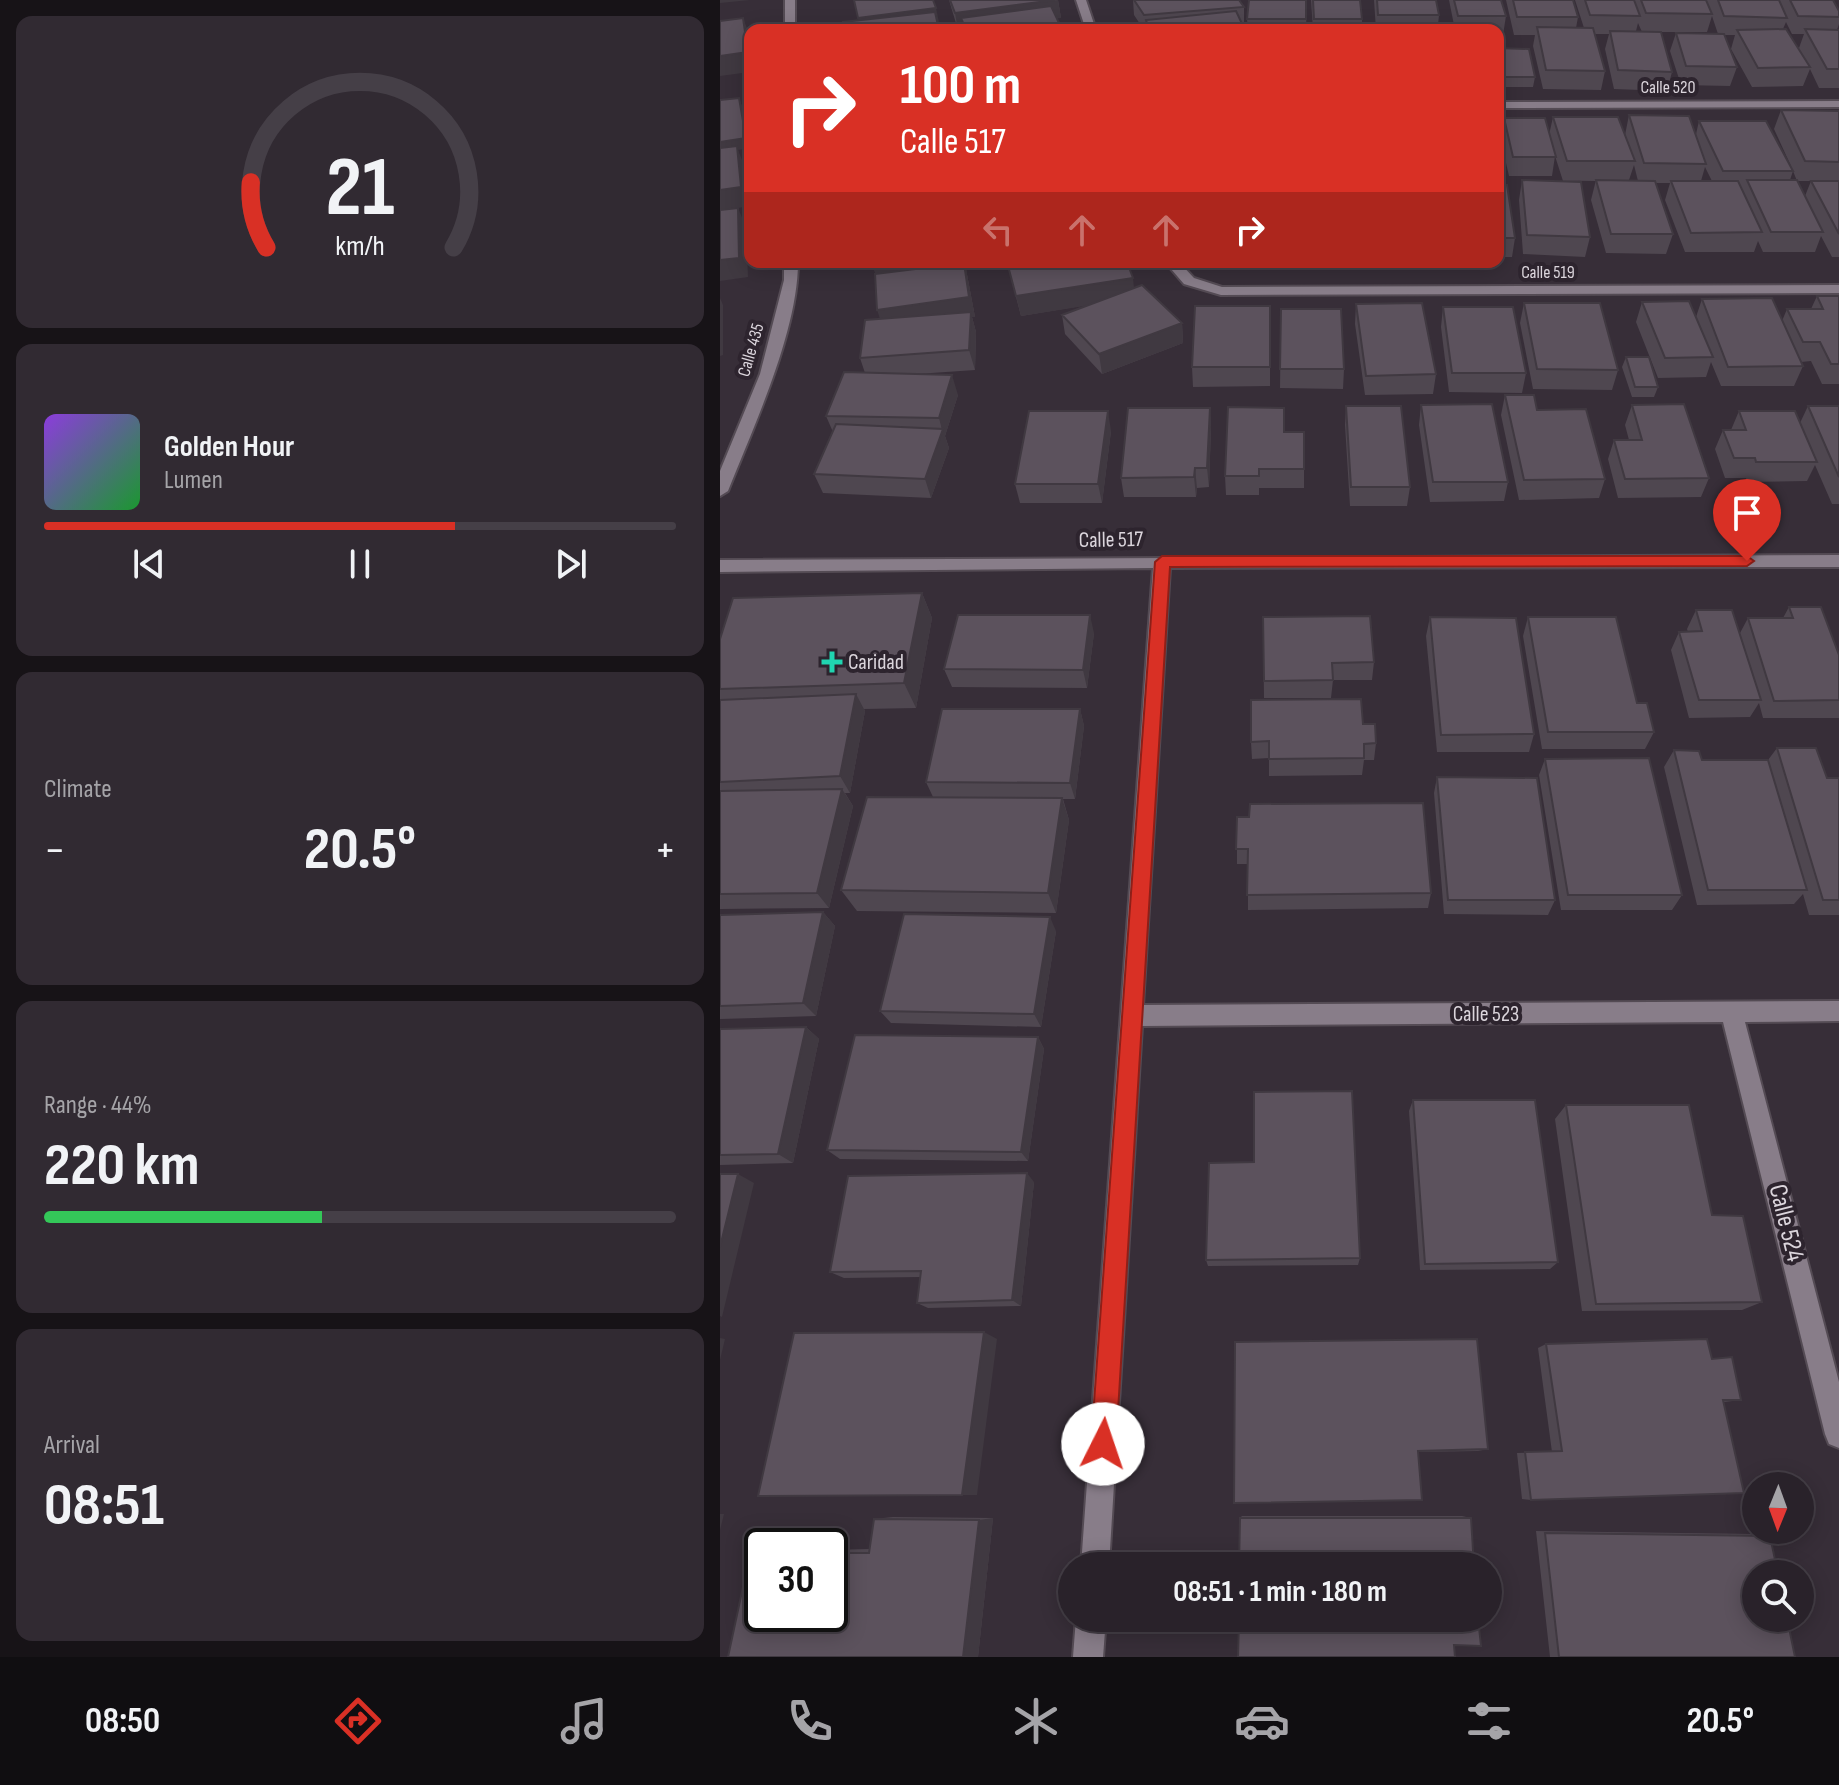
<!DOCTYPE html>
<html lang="en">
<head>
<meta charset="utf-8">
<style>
  :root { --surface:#29222a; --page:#312a32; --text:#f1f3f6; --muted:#a5a4a8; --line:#453f47; --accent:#d93025 }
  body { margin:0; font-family:"Sofia Sans Condensed",sans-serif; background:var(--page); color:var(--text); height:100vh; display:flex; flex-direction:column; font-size:30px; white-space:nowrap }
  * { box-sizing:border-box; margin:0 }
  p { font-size:26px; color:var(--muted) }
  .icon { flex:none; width:44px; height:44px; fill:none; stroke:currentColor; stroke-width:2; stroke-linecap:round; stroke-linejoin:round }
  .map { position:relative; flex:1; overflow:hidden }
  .details { display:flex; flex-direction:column; gap:16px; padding:16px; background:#171317; width:720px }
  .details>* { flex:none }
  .guide { position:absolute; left:24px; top:24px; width:760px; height:244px; border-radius:16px; box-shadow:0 4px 20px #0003,0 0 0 2px var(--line); background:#d93025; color:#fff; overflow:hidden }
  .needle { width:52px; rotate:181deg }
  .controls { position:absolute; left:1022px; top:1472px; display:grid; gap:16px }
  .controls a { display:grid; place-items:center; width:72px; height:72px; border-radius:50%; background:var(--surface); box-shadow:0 4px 20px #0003,0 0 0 2px var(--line); font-size:40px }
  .speed { position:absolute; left:24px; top:1528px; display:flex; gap:16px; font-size:40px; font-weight:700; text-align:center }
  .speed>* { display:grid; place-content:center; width:104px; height:104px; border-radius:50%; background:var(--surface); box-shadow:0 4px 20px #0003,0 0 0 2px var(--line); line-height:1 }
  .speed .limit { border:4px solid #111; border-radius:12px; background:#fff; color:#111 }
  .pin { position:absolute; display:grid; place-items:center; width:68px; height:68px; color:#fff; margin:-82px -34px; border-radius:50% 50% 50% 0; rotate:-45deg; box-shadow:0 0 8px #0007 }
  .pin .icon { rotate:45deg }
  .me { position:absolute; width:88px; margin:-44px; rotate:4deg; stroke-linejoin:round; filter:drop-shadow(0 0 6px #0008) }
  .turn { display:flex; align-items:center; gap:28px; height:168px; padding:0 24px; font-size:36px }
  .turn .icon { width:104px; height:104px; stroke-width:2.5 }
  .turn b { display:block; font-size:56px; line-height:68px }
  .lanes { display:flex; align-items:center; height:76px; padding:0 24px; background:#0003; justify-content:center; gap:40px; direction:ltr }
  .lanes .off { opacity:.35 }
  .big { font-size:60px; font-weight:700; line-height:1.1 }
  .details .card { flex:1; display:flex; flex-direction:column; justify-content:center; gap:12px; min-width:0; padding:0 28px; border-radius:16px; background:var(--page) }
  .details .dial { align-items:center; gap:0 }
  .dial svg { height:208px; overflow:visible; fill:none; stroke:var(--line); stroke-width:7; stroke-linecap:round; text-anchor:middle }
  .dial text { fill:var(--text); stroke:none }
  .song { display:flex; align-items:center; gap:24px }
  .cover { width:96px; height:96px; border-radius:12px; background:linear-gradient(135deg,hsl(270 70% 55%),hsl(130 70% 35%)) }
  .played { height:8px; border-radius:4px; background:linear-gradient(90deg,var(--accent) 65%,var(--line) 65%) }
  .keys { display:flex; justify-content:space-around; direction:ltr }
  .heat { display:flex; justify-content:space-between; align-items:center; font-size:44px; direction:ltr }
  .charge { height:12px; border-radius:6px; background:linear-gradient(90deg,#34c759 44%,var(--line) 0) }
  .trip { position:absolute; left:338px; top:1552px; width:444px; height:80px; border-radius:40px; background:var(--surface); box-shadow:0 4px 20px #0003,0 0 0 2px var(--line); font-weight:700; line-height:80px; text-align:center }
  .dock { display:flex; height:128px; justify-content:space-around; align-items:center; background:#100e11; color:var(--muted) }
  .dock .icon { width:56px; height:56px }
  .dock .on { color:var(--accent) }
  .dock b { font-size:36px; color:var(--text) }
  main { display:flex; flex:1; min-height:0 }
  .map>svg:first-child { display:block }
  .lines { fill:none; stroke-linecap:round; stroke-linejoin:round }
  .street-casing { stroke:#544b54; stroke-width:4 }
  .secondary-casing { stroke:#544b54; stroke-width:4 }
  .street { fill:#887d89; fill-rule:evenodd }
  .secondary { fill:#887d89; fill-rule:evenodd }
  .wall { fill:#4f4750; fill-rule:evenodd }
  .shaded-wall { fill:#403941 }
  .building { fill:#5c525d; stroke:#403941; stroke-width:2 }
  .route { fill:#d93025; stroke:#8d1f18; stroke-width:2 }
  .poi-dot { fill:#20d5b0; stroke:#2d242e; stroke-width:3 }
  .labels { text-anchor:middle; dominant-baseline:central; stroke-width:8; stroke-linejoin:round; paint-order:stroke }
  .far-street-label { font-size:18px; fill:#dbd5dc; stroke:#2d242e }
  .street-label { font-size:22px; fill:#dbd5dc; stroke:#2d242e }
  .poi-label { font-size:22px; fill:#dbd5dc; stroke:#2d242e; text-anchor:start }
  .near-street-label { font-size:26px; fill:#dbd5dc; stroke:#2d242e }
</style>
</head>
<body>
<main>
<section class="details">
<div class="card dial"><svg viewBox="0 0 100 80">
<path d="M14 69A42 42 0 1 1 86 69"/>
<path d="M14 69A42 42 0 0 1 8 44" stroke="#d93025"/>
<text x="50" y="56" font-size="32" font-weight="700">21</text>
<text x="50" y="72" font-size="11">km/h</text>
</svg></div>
<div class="card">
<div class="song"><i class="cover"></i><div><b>Golden Hour</b><p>Lumen</p></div></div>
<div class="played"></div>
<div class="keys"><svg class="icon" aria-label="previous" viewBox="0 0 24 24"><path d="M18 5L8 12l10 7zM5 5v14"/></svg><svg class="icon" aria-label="pause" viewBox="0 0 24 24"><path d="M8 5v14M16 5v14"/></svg><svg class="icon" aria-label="next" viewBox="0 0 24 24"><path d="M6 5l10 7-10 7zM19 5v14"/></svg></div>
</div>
<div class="card"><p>Climate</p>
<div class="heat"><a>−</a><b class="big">20.5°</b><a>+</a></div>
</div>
<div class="card"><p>Range · 44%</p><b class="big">220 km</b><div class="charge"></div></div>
<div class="card"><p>Arrival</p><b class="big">08:51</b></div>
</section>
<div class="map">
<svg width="1119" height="1657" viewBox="0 0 1119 1657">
  <rect width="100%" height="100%" fill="#372e38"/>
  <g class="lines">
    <g class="street-casing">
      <path id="street" d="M356,0H366L376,30H366Z
        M1119,101V107L778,108V102Z
        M445,262H459L474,278L502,287L1119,285V293L501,295L464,284Z
        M1119,555V567L450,568L423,1005L1119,1001V1021L1025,1022L1119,1382V1448L1109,1444L1105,1434L1003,1022L422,1026L389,1566H361L433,568L0,572V560Z
        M356,1618H386L383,1657H353Z"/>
    </g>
    <g class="secondary-casing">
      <path id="secondary" d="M65,0H75V30H65Z
        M64,262H78C78,331 34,426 8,491L0,496V471L40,374L64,280Z"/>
    </g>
    <use href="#street" class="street"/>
    <use href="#secondary" class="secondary"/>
  </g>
  <path class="wall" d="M229,0H338L341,18H337L341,30H343H238Z
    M413,0H519L524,7V25H523L525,30H424L414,15Z
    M587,0L586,29L593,30L591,0H640L642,19V30H528L527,19Z
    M654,0H716L719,15L718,25H734L729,0H781L786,16L783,35H778V30H656Z
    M786,0H853L858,17L856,28H864L855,0H1113L1119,11V24L1117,30H1119V88H1099L1090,69L1083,86L1032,87L1011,49L1015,35H1004L1017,67L1010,86L961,85L950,51L956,33L998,34L992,16L987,32H928L952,72L947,91L894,89L885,49L889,34H874L885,71L881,90L823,89L813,46L815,35H794ZM1066,22L1072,34H1084L1079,48L1063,29ZM918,23L922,32L916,31Z
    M778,48L815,77L813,87H778Z
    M1061,110L1119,111V257H1112L1101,236L1095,252H1043L1038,241L1034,252H965L945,200L950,183H935L953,234L946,254L886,253L871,200L876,180L918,181L914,165L909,180L843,181L835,156L832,176H789L780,137L784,118L829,135L833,117L905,135L909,115L976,134L979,121L1071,166L1054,129ZM985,167L992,181H981ZM1073,171L1077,181H1113H1091L1085,196L1070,180Z
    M802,180L870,237L865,257L803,254L799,200Z
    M778,185L795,238L792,257H778Z
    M151,262H251L252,268L246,269L255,317H252L256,332L255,370L197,374L238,395L225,436L229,448L211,498L103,493L94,474L113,432L106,416L145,373L140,358L160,319L156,274Z
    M287,262L414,288L462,323L463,343L382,374L345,334L342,315L367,305L301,316Z
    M1097,296H1119V384H1102L1091,361L1081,362L1083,366L1074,386H1001L991,362L986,377L938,378L916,322L922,302L976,317L982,299L1062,321L1067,309H1091Z
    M804,303L898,370L892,390L813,389L800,323Z
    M636,304L716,374L713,394L645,395L635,324Z
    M550,306V386L473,387L472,367Z
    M723,307L806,373L802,393L729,392L721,327Z
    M561,309L624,369L623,389L560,388Z
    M906,357L938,387L934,397H912L902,367Z
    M785,395L817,410L885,479L879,498L799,500L781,415Z
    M701,405L788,482L784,501L710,502L699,425Z
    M912,405L989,478L981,497L898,498L888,459L894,440H909L905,425Z
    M626,406L690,487L687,506H630L625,425Z
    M1088,406H1119V504H1112L1095,465L1087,481L1027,482L1026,478H1005L995,449L1003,430H1011L1019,411L1080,423Z
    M490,408L491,427L489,487L477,488L476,497H404L401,478Z
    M391,431L382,503H300L295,484Z
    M564,432L584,469V488H539V495H506L505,476Z
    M202,593L212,618L196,708L144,709L145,711L130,793H125L133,806L109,908L0,909V639Z
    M1069,607L1119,655V718H1043L1039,703L1030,717L969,718L951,650L959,632H968L967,629L976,610L1020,633L1028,618H1063Z
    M543,617L654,662L652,680H613L611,698H544Z
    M710,617L814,734L809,752H717L706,636Z
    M808,617L917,703L934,732L925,749H822L803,636Z
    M374,633L367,688L232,687L224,669Z
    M360,709L364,726L355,799H343L349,820L336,913L137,911L121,890L213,797L206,782Z
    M643,724L656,743L654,760H644L642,775L549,776V758L532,759L531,742Z
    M1057,748L1107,778H1119V915H1089L1083,894L1074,904L977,905L944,767L954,750L982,760H1048Z
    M825,759L962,895L952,910H841L819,775Z
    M717,777L835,900L828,915L724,914L714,793Z
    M517,817L711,893L708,908L528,910V864H517Z
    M103,912L115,926L96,1016L0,1019V915Z
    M336,931L321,1027L171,1023L160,1011Z
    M86,1027L99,1039L73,1163L0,1165V1029Z
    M318,1037L324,1049L308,1161L120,1159L107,1150Z
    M693,1100L838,1262L830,1269L700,1270L689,1111Z
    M846,1105L992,1215L1042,1302L1022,1310L862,1311L835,1119Z
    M314,1182L301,1306L208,1308L197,1303L201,1277L124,1278L110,1272Z
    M640,1258L638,1265L488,1266L486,1260Z
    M515,1342L768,1449L758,1451L698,1452Z
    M826,1344L992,1359L1021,1400L1004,1402L811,1500L802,1499L797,1453L832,1452L818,1348Z
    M522,1516H742L751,1518H520Z
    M173,1517L273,1518L258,1657H8L30,1554L42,1552V1614H110V1550L150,1549L154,1519Z
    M816,1531L1033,1534L1050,1536L1075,1657H830Z"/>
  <path class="shaded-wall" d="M0,0H30L0,3Z
    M338,0L341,18L253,30L241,18L244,30H238L235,13Z
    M216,8L220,27L141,30L138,18Z
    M23,18L30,36V72L0,76V56Z
    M340,25L341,30H300Z
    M19,98L23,108L30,148L18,150L24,165L29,206L18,208L26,227L28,277L0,281V142Z
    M151,262H251L252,268L246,269L255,317H252L256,332L255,370L249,350L164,330L157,310L158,281Z
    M413,278L415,298L301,316L296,296Z
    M0,298L3,305V355L0,356Z
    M462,323L463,343L382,374L379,354Z
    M232,375L238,395L225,436L229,448L211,498L205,479L222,430L219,418Z
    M490,408L491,427L489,487L487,468Z
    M388,411L391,431L382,503L378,484Z
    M475,468L477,488L476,497L474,477Z
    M202,593L212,618L196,708L184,683Z
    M370,615L374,633L367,688L363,670Z
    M136,694L145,711L130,793L120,776Z
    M360,709L364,726L355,799L350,783Z
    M122,789L133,806L109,908L97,893Z
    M342,798L349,820L336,913L328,893Z
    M103,912L115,926L96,1016L83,1003Z
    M330,917L336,931L321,1027L314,1014Z
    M86,1027L99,1039L73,1163L58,1154Z
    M318,1037L324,1049L308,1161L301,1152Z
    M307,1173L314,1182L301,1306L292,1300Z
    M18,1174L34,1183L2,1317L0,1316V1247Z
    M264,1332L277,1339L257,1495H242Z
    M0,1338L5,1339L0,1360Z
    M0,1514H4L0,1530Z
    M273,1518L258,1657H243L259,1520Z"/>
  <path class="building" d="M134,0H213L216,8L138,18Z
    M230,0H335L235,13Z
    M414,0H519L524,7L424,15Z
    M529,0H586V19H527Z
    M593,0H640L642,19H594Z
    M657,0H716L719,15H658Z
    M734,0H781L786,16H738Z
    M793,0H853L858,17H797Z
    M865,0H914L920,16L870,15Z
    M921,0H986L992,14L926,13Z
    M998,0H1059L1067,18L1004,16Z
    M1070,0H1113L1119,11V17L1078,16Z
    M331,6L340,25L300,30H246L241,18Z
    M516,11L525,30H429L426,20Z
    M215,12L219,30H123V22Z
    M23,18L28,52L0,56V21Z
    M690,25H748L749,30H691Z
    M817,27L873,28L885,71L826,70Z
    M567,29L625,30H567Z
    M1066,29L1090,67L1038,68L1017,30Z
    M1085,29L1119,30V69H1107Z
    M890,31L941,32L952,72L898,70Z
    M956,33L1004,34L1017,67L966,66Z
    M778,48L809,49L815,77H778Z
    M19,98L26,138L0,142V100Z
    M1061,110L1119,111V162L1085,161Z
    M909,115L969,116L986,164L924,163Z
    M833,117H898L915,161H847Z
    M784,118H825L836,157H793Z
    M979,121H1046L1073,171H1003Z
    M17,146L21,187L0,190V148Z
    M802,180L861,182L870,237L807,235Z
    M876,180L935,181L953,234H891Z
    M1027,180H1077L1103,232H1051Z
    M951,181H1018L1042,232L971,233Z
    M1091,181H1119V234Z
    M778,185H787L795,238H778Z
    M18,208L19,258L0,260V210Z
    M287,262H407L413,278L296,296Z
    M244,263L249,297L157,310L155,274Z
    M422,285L462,323L379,354L342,315Z
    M1097,296H1119V364H1111L1100,342H1083L1067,309H1103Z
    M1052,298L1083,366L1008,367L982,299Z
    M969,301L993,357L945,358L922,302Z
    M702,303L716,374L646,376L636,304Z
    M804,303H880L898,370L817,369Z
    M475,306H550V367H472Z
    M723,307H793L806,373H732Z
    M561,309H621L624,369H560Z
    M251,312L249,350L140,358L145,320Z
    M906,357H929L938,387H915Z
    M124,372L232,375L219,418L106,416Z
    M785,395H814L817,410L866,409L885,479L804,480Z
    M772,404L788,482H713L701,405Z
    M964,404L989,478L905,479L894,440H922L912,405Z
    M626,406H681L690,487H631Z
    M1088,406H1119V477Z
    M508,407L564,408V432H584V469H539V476H505Z
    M408,408H490L487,468H475L474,477L401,478Z
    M309,411H388L378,484H295Z
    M1019,411H1075L1097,462H1036L1035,458H1014L1003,430H1026Z
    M116,424L223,429L205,479L94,474Z
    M202,593L184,683L0,689V639L13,598Z
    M1069,607H1101L1119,655V700L1054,701L1028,618H1073Z
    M976,610H1012L1041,700H979L959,632L982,631Z
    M238,615H370L363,670L224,669Z
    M650,616L654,662L612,663L613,680L544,681L543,617Z
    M710,617L796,618L814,734L721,735Z
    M808,617H896L917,703H927L934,732H828Z
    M136,694L120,776L0,782V700Z
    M641,699L643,724H655L656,743L644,744V758L549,759V741L531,742V700Z
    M222,709H360L350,783L206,782Z
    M1057,748H1096L1107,778H1119V900H1103Z
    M954,750L979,751L982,760H1048L1087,890H988Z
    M929,758L962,895H848L825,759Z
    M717,777L817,778L835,900H728Z
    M122,789L97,893L0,894V791Z
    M147,797L342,798L328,893L121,890Z
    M703,803L711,893L527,895L528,849H516L517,817H529L530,804Z
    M103,912L83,1003L0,1006V915Z
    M184,914L330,917L314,1014L160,1011Z
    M86,1027L58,1154L0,1155V1029Z
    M135,1035L318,1037L301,1152L107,1150Z
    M632,1091L640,1258L486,1260L489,1163L534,1162V1092Z
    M693,1100H815L838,1262L705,1264Z
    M846,1105H969L992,1215L1023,1216L1042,1302L876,1304Z
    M307,1173L292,1300L197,1303L201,1271L110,1272L128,1176Z
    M0,1174H18L0,1247Z
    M264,1332L242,1495L38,1496L74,1333Z
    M757,1339L768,1449L698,1451L702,1500L514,1503L515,1342Z
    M987,1339L992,1359L1012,1357L1021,1400H1003L1024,1493L811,1500L805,1452L842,1451L826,1344Z
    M520,1518H751L754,1566H519Z
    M154,1519L259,1520L243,1657H8L30,1554H42V1614H110V1553H149Z
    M825,1533L1050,1536L1058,1574H1036V1618H1067L1075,1657H839Z
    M519,1618H758L761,1646L734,1645L735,1657H518Z"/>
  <path class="route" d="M442,556H1027L1034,561L1027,566L450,567L396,1444L392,1453L383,1456L375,1453L371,1444L435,562Z"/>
  <path class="poi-dot" d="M108 650h8v8h8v8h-8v8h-8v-8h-8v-8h8z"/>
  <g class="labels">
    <g class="far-street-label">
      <text x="948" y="87">Calle 520</text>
      <text x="828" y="272">Calle 519</text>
      <text transform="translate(31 350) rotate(-74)">Calle 435</text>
    </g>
    <g class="street-label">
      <text transform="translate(391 540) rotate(-1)">Calle 517</text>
      <text x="766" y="1014">Calle 523</text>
    </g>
    <g class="poi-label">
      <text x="128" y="662">Caridad</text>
    </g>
    <g class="near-street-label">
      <text transform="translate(1066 1223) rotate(76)">Calle 524</text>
    </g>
  </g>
</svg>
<div class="controls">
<a><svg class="needle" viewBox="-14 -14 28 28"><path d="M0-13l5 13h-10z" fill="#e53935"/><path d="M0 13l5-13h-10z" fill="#a5a4a8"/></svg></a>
<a><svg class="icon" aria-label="search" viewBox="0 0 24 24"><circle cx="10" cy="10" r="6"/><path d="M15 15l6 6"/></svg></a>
</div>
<div class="speed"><div class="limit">30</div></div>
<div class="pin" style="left:1027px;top:561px;background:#d93025"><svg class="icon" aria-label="arrive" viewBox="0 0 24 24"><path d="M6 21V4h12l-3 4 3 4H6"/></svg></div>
<svg class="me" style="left:383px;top:1444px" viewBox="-20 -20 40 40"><circle r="19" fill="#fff"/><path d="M0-13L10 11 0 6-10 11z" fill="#d93025"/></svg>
<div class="trip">08:51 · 1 min · 180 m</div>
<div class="guide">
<div class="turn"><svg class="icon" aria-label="right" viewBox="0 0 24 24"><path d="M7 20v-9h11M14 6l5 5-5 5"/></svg><div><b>100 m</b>Calle 517</div></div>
<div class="lanes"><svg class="icon off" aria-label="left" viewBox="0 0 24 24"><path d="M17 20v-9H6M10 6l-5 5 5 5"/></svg><svg class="icon off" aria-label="ahead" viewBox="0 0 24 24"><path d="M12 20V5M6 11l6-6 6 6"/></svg><svg class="icon off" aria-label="ahead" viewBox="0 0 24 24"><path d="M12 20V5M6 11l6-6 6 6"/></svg><svg class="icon" aria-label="right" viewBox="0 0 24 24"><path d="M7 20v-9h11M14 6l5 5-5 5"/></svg></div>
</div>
</div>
</main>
<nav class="dock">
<b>08:50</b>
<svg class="icon on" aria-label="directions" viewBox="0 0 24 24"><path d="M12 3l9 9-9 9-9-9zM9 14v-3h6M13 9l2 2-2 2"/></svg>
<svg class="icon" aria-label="music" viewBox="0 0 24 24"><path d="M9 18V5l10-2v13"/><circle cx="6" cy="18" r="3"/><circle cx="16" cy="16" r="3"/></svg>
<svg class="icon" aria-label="phone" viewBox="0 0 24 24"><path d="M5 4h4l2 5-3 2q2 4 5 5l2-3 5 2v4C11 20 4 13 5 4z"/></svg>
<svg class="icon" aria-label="climate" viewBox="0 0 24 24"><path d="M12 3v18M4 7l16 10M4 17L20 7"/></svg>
<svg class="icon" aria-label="car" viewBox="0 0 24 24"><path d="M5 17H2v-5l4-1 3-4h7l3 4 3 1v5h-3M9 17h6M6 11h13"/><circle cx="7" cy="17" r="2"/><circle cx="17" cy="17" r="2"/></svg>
<svg class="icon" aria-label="filters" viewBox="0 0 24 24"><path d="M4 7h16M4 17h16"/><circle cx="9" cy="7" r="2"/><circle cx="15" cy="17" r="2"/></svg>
<b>20.5°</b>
</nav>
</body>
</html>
